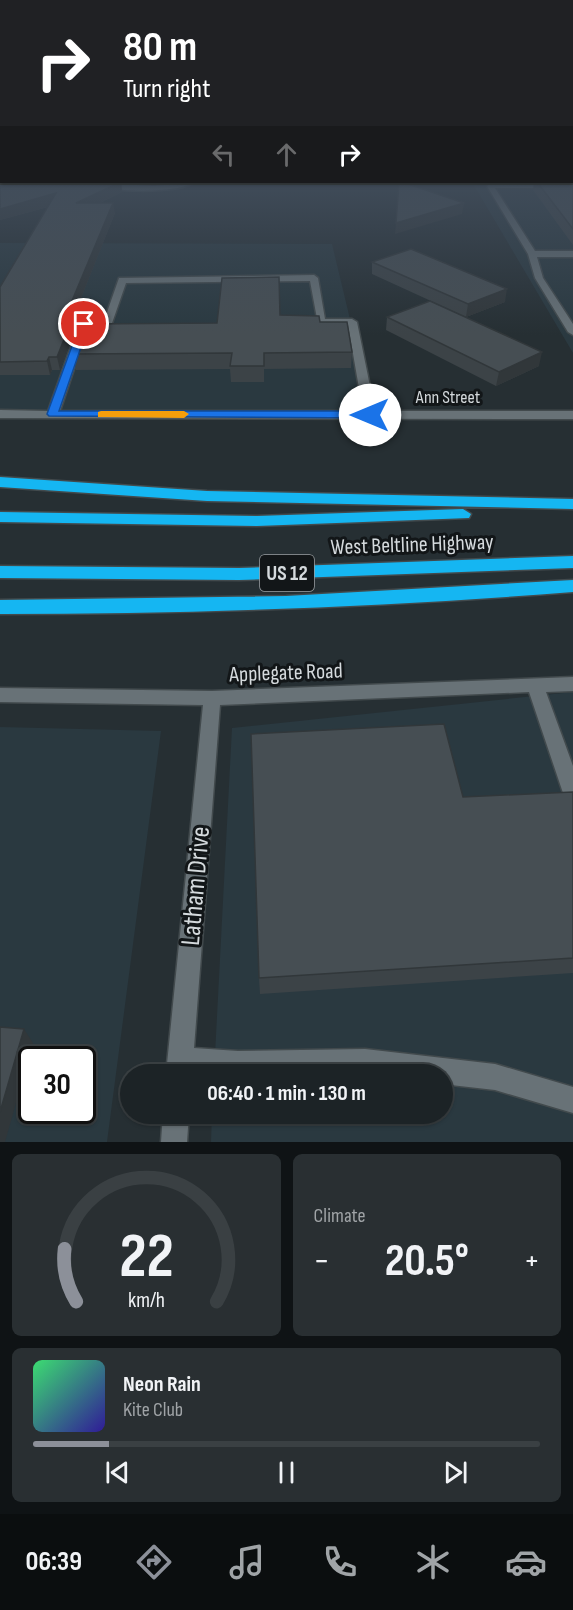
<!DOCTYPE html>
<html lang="en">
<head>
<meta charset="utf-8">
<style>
  :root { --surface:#1c2326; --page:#292f32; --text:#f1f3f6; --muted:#a0a4a7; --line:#3a4043; --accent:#8c9099 }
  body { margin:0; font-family:"Sofia Sans Condensed",sans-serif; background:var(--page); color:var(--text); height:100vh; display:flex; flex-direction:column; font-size:22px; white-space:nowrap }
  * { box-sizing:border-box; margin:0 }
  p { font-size:20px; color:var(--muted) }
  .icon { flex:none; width:33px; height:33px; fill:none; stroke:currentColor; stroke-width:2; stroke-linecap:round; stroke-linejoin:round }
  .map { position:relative; height:1142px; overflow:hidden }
  .sheet { display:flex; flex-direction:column; gap:12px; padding:12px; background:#0f1315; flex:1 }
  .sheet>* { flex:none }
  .banner { position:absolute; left:0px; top:0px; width:573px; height:183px; box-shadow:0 2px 4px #0004,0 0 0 2px var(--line); background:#202124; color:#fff; overflow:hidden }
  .speed { position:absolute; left:18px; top:1046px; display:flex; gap:12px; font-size:30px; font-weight:700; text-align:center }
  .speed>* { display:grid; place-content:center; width:78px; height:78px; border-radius:50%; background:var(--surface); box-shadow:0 2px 4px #0004,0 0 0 2px var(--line); line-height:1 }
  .speed .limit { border:3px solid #111; border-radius:9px; background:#fff; color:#111 }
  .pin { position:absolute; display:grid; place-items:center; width:51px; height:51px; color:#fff; margin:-26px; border:3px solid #fff; border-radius:50%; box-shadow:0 2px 6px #0007 }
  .me { position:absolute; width:66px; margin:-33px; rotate:270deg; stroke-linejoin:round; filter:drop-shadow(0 0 4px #0008) }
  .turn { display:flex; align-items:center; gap:21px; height:126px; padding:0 24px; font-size:27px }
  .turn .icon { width:78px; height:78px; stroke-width:2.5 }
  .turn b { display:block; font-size:42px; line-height:51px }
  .lanes { display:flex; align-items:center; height:57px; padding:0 24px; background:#0003; justify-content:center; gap:30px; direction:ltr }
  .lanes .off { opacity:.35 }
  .big { font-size:45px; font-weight:700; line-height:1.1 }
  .sheet .card { flex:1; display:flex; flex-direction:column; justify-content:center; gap:9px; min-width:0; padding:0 21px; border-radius:9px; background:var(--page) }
  .sheet .dial { align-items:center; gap:0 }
  .dial svg { height:156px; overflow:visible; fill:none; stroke:var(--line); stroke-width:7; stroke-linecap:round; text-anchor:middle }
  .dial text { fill:var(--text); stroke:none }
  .song { display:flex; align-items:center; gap:18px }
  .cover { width:72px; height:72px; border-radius:9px; background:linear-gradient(135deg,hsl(140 70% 55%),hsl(250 70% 35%)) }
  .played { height:6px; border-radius:3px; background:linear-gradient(90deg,var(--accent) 15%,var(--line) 15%) }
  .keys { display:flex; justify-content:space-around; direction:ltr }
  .heat { display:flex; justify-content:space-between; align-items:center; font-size:33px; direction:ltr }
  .sheet .tiles { flex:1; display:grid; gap:12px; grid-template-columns:1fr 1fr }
  .card:last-child { grid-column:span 2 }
  .trip { position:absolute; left:120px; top:1064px; width:333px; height:60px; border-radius:30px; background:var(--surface); box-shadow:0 2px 4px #0004,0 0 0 2px var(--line); font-weight:700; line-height:60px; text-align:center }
  .tab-bar { display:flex; height:96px; justify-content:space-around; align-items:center; background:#0b0e0f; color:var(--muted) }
  .tab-bar .icon { width:42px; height:42px }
  .tab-bar .selected { color:var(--accent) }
  .tab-bar b { font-size:27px; color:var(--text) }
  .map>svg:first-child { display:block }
  .built { fill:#2a3940; fill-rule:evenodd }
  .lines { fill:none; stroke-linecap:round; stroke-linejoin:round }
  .minor-casing { stroke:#424a4d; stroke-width:3 }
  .highway-casing { stroke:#424a4d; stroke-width:3 }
  .minor { fill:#687277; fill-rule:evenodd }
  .highway { fill:#15b6f2; fill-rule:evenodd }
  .wall { fill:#3c4347 }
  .shaded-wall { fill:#31373a }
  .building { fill:#464e53; stroke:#31373a; stroke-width:1.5 }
  .route { fill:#1a73e8; stroke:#114b97; stroke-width:1.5 }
  .slow { fill:#f59e0b }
  .labels { text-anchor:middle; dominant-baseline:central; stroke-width:6; stroke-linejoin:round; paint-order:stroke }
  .far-street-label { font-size:18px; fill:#d5dadd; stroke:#121618 }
  .shield { fill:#121618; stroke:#9a9fa2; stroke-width:1.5 }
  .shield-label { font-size:21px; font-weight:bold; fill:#d5dadd }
  .street-label { font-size:22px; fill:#d5dadd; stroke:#121618 }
  .near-street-label { font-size:27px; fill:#d5dadd; stroke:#121618 }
</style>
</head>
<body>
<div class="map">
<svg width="573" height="1142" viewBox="0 0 573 1142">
  <rect width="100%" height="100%" fill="#262f33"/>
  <path class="built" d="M472,182H573V353Z
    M0,243L332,244L373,415L0,414Z
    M573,692V1142H211L212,1113H442V1074H214L232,728Z
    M0,727L161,731L107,1142H0ZM32,1059H82V1110H32Z"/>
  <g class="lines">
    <g class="minor-casing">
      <path id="minor" d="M85,182L154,186L196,182C176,194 105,193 85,182Z
        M573,184V188H495L535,251H573V257H537L543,278L573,324V335L568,332L535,278L528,254L487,186L490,184Z
        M314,275L318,278L325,319H352L357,322L375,411H573V419L0,418V410L48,411L79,324L84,321H104L119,278ZM310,281L318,324L348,325L363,411H60L88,327L111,326L126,283Z
        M573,677V691L546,692L573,766V802L566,799L563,793L529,692L220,705L194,1048L238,1051L365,1049L495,1064L573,1087V1113L495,1090L442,1084V1074H166L203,705L0,702V688L212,691Z
        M163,1113H189L187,1142H161Z"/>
    </g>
    <g class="highway-casing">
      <path id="highway" d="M0,477L207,491L573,499V509L207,501L0,487Z
        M463,509L471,514L469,518L257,526L0,522V512L257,516Z
        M573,556V568L239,580L0,578V566L239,568Z
        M573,580V592C382,607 191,614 0,614V600L286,596Z"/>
    </g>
    <use href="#minor" class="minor"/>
    <use href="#highway" class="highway"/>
  </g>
  <path class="wall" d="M572,175H573V245L533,190L534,182H526H572Z
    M2,182H144L141,183L121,182L122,192L100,203L115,213L69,328L71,340L60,370H52L50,375H0V287L48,207L0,220Z
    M372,262L505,302L466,317L372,274Z
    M280,315L320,322L352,352L351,368L264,369V382H231L230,369L76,370L73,354L217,323Z
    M387,317L539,366L496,386L386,330Z
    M573,792V973L260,994L259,978L463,797Z"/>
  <path class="shaded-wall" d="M121,182L122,192L78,213L76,203Z
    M56,193L58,204L0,220V209Z
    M113,203L115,213L69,328L71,340L60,370L57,357L61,327Z
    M464,203L462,214L395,234L396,223Z
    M507,289L505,302L466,317L468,304Z
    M542,352L539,366L496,386L499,372Z
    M49,357L52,370L50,375L47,361Z
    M24,1029L33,1043L5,1142H0V1112Z"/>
  <path class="building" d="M0,175H2V182H121L76,203H113L61,327H69L57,357H49L47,361L0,362V287L56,193L0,209Z
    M572,179H573V229L537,182H572Z
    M399,182H402L464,203L396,223Z
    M411,249L507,289L468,304L372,262Z
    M279,277L280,315L319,316L320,322H347L352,352L264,353V366H230L232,353L73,354L83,324L217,323L222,278Z
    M430,301L542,352L499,372L387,317Z
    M444,724L463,797L573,792V958L259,978L251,734Z
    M0,1027L24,1029L0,1112Z"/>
  <linearGradient id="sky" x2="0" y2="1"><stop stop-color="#151a1c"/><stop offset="0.52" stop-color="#414d5b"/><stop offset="1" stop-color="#414d5b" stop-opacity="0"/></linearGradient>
  <rect width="573" height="335" fill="url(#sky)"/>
  <path class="route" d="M84,321L89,324L59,411H370L375,415L370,418L49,416L47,414L80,324Z"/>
  <path class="slow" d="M101,411H184L189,414L184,418L98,417V412Z"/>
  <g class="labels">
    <g class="far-street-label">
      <text x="448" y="397">Ann Street</text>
    </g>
    <rect class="shield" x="260" y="555" width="54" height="36" rx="4.5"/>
    <g class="shield-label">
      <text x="287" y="573">US 12</text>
    </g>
    <g class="street-label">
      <text transform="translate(412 545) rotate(-2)">West Beltline Highway</text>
      <text transform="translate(286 673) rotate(-2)">Applegate Road</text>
    </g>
    <g class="near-street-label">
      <text transform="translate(196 886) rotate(-85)">Latham Drive</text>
    </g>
  </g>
</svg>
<div class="speed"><div class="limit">30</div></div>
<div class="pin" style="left:84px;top:324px;background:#d93025"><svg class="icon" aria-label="arrive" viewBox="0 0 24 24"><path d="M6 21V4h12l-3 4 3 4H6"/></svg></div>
<svg class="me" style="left:370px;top:415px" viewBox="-20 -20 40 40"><circle r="19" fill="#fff"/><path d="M0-13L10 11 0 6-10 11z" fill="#1a73e8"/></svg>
<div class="trip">06:40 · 1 min · 130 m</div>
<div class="banner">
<div class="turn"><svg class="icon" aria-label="right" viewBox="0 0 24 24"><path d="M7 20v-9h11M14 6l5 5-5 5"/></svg><div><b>80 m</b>Turn right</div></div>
<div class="lanes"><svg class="icon off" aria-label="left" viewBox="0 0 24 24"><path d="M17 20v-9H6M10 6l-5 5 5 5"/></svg><svg class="icon off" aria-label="ahead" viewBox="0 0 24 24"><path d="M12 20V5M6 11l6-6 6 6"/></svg><svg class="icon" aria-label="right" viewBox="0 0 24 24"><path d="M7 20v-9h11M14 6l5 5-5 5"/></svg></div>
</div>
</div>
<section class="sheet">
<div class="tiles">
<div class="card dial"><svg viewBox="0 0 100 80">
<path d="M14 69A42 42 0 1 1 86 69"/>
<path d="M14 69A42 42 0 0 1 8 42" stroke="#8c9099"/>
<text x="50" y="56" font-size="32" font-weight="700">22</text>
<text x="50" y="72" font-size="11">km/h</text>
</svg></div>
<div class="card"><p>Climate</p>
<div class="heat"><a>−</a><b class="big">20.5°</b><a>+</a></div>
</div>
<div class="card">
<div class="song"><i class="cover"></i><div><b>Neon Rain</b><p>Kite Club</p></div></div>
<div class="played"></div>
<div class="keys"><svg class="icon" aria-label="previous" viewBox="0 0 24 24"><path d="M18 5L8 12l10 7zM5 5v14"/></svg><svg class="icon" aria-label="pause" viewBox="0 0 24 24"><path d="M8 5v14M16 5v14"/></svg><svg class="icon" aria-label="next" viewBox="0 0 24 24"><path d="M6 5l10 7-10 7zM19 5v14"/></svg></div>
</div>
</div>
</section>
<nav class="tab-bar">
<b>06:39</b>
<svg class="icon selected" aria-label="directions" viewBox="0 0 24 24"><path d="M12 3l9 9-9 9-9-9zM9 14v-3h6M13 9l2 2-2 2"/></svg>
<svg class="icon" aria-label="music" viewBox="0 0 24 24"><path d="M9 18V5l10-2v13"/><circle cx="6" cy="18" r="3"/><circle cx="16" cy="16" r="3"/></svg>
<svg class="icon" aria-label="phone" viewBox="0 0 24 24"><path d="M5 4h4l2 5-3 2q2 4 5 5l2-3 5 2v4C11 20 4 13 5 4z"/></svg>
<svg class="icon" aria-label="climate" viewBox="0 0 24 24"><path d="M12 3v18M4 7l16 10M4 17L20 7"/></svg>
<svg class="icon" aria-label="car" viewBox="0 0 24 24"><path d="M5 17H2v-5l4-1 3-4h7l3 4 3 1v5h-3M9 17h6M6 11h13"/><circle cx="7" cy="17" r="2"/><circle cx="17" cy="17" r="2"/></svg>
</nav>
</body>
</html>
